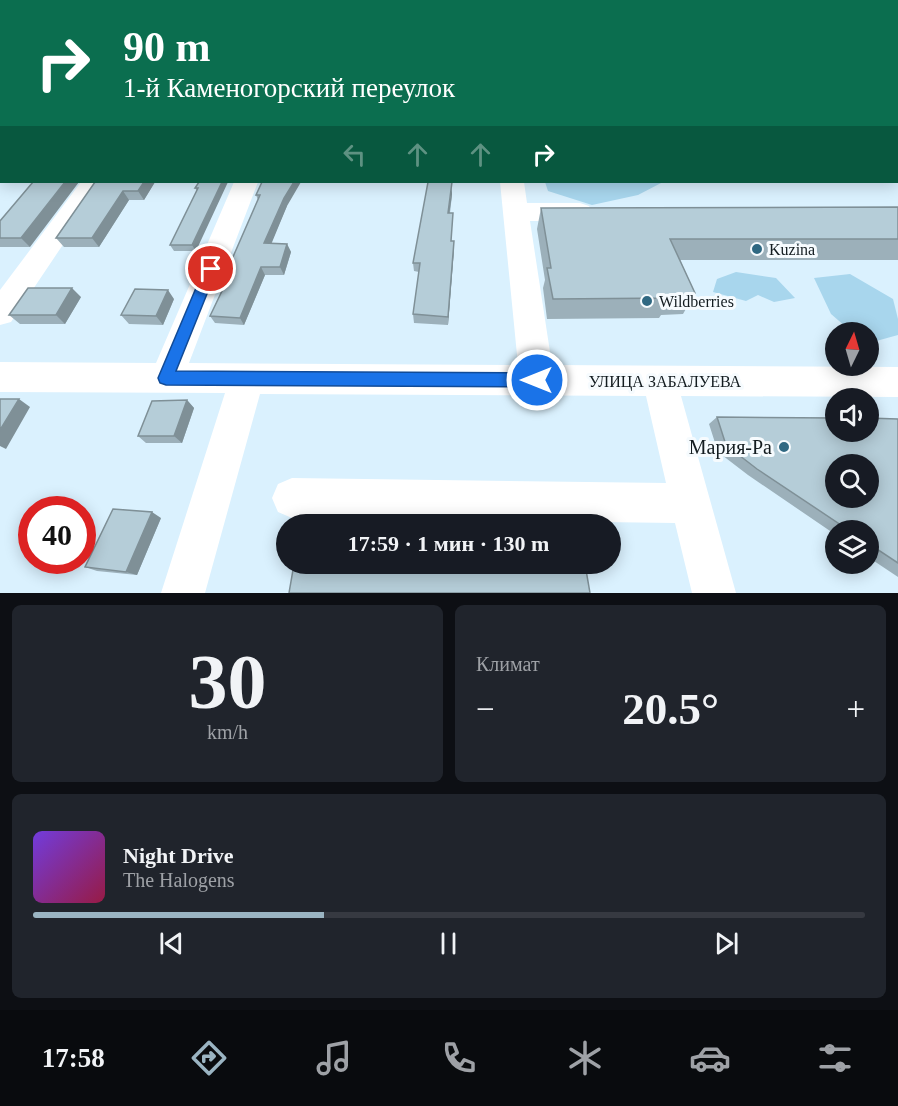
<!DOCTYPE html>
<html lang="ru">
<head>
<meta charset="utf-8">
<style>
  :root { --surface:#171b24; --page:#20242c; --text:#f1f3f6; --muted:#9ea1a6; --line:#363941; --accent:#9ab4c2 }
  body { margin:0; font-family:"Times New Roman",serif; background:var(--page); color:var(--text); height:100vh; display:flex; flex-direction:column; font-size:22px; white-space:nowrap }
  * { box-sizing:border-box; margin:0 }
  p { font-size:20px; color:var(--muted) }
  .icon { flex:none; width:33px; height:33px; fill:none; stroke:currentColor; stroke-width:2; stroke-linecap:round; stroke-linejoin:round }
  .map { position:relative; height:593px; overflow:hidden }
  .drawer { display:flex; flex-direction:column; gap:12px; padding:12px; background:#0d0f14; flex:1 }
  .drawer>* { flex:none }
  .banner { position:absolute; left:0px; top:0px; width:898px; height:183px; box-shadow:0 3px 15px #0003; background:#0b6e4f; color:#fff; overflow:hidden }
  .needle { width:39px; rotate:5deg }
  .controls { position:absolute; left:825px; top:322px; display:grid; gap:12px }
  .controls a { display:grid; place-items:center; width:54px; height:54px; border-radius:50%; background:var(--surface); box-shadow:0 3px 15px #0003; font-size:30px }
  .speed { position:absolute; left:18px; top:496px; display:flex; gap:12px; font-size:30px; font-weight:700; text-align:center }
  .speed>* { display:grid; place-content:center; width:78px; height:78px; border-radius:50%; background:var(--surface); box-shadow:0 3px 15px #0003; line-height:1 }
  .speed .limit { border:9px solid #d22; background:#fff; color:#111 }
  .pin { position:absolute; display:grid; place-items:center; width:51px; height:51px; color:#fff; margin:-26px; border:3px solid #fff; border-radius:50%; box-shadow:0 2px 6px #0007 }
  .me { position:absolute; width:66px; margin:-33px; rotate:270deg; stroke-linejoin:round; filter:drop-shadow(0 0 4px #0008) }
  .turn { display:flex; align-items:center; gap:21px; height:126px; padding:0 24px; font-size:27px }
  .turn .icon { width:78px; height:78px; stroke-width:2.5 }
  .turn b { display:block; font-size:42px; line-height:51px }
  .lanes { display:flex; align-items:center; height:57px; padding:0 24px; background:#0003; justify-content:center; gap:30px; direction:ltr }
  .lanes .off { opacity:.35 }
  .big { font-size:45px; font-weight:800; line-height:1.1 }
  .drawer .card { flex:1; display:flex; flex-direction:column; justify-content:center; gap:9px; min-width:0; padding:0 21px; border-radius:9px; background:var(--page) }
  .drawer .dial { align-items:center; gap:0 }
  .dial b { font-size:78px; line-height:1 }
  .song { display:flex; align-items:center; gap:18px }
  .cover { width:72px; height:72px; border-radius:9px; background:linear-gradient(135deg,hsl(260 70% 55%),hsl(340 70% 35%)) }
  .played { height:6px; border-radius:3px; background:linear-gradient(90deg,var(--accent) 35%,var(--line) 35%) }
  .keys { display:flex; justify-content:space-around; direction:ltr }
  .heat { display:flex; justify-content:space-between; align-items:center; font-size:33px; direction:ltr }
  .drawer .tiles { flex:1; display:grid; gap:12px; grid-template-columns:1fr 1fr }
  .card:last-child { grid-column:span 2 }
  .trip { position:absolute; left:276px; top:514px; width:345px; height:60px; border-radius:30px; background:var(--surface); box-shadow:0 3px 15px #0003; font-weight:800; line-height:60px; text-align:center }
  .tabs { display:flex; height:96px; justify-content:space-around; align-items:center; background:#090b0e; color:var(--muted) }
  .tabs .icon { width:42px; height:42px }
  .tabs .on { color:var(--accent) }
  .tabs b { font-size:27px; color:var(--text) }
  .map>svg:first-child { display:block }
  .green { fill:#a8d6ed }
  .lines { fill:none; stroke-linecap:round; stroke-linejoin:round }
  .path { stroke:#99abb5; stroke-width:2; stroke-dasharray:4 1.5; stroke-linecap:butt }
  .minor { fill:#fff; fill-rule:evenodd }
  .wall { fill:#9cb0ba }
  .shaded-wall { fill:#7f9097 }
  .building { fill:#b5cdd8; stroke:#7f9097; stroke-width:1.5; fill-rule:evenodd }
  .route { fill:#1a73e8; stroke:#114b97; stroke-width:1.5 }
  .poi-dot { fill:#2f6882; stroke:#f6fbfe; stroke-width:2 }
  .labels { text-anchor:middle; dominant-baseline:central; stroke-width:6; stroke-linejoin:round; paint-order:stroke }
  .poi-label { font-size:16px; fill:#131c20; stroke:#f6fbfe; text-anchor:start }
  .street-label { font-size:16px; fill:#131c20; stroke:#f6fbfe }
  .near-poi-label { font-size:20px; fill:#131c20; stroke:#f6fbfe; text-anchor:end }
</style>
</head>
<body>
<div class="map">
<svg width="898" height="593" viewBox="0 0 898 593">
  <rect width="100%" height="100%" fill="#daf1fe"/>
  <path class="green" d="M545,182H663L638,195L592,205L548,191Z
    M736,272L776,278L795,298L774,302L758,295L746,301L713,292L717,279Z
    M850,274L893,299L898,319V335L869,343L868,333H853L831,314L814,278Z"/>
  <g class="lines">
    <path class="path" d="M728,0L730,2"/>
    <path class="minor" d="M85,0H101L84,2Z
      M313,0H329L312,2Z
      M498,0H515L497,2Z
      M759,0H776L777,2H760Z
      M0,4H2V14H0Z
      M897,13H898V24H897Z
      M0,86H2L0,100Z
      M897,135H898V150H897Z
      M81,182H105L11,322L0,325V290Z
      M234,182H258L189,363L518,365L500,182H524L527,203H580L589,206L593,212L589,218L580,221H530L552,365L898,367V397L681,396L736,593H692L675,523L292,518L278,512L272,498L278,484L292,478L666,483L646,396L260,394L205,593H161L225,393L0,392V362L156,363Z"/>
  </g>
  <path class="wall" d="M897,53L898,54V117L897,116Z
    M33,182L30,247H0V221Z
    M95,182H155L144,200H129L99,247H64L56,238Z
    M199,182L196,251H174L170,245L197,191L195,188Z
    M262,182L287,206L271,243L287,244L291,252L284,275H265L244,325L215,323L210,316L231,272L229,266L258,200L256,195Z
    M452,195L450,213H453L451,241H454V249L448,325L414,323L413,314L419,272L414,271L413,263Z
    M898,207V260H680L695,293L683,314L661,315L659,318L547,319L543,288L545,280L537,229L541,208Z
    M81,297L65,324H20L9,315Z
    M174,299L163,325L129,324L121,315Z
    M187,400L194,408L182,443H146L138,436Z
    M717,417L898,419V577L868,557V531H836V535L748,475L718,452L709,424Z
    M161,518L137,575L97,571L85,567Z"/>
  <path class="shaded-wall" d="M2,150V167L0,169V152Z
    M65,182H79L30,247L21,238Z
    M144,182H155L144,200L138,191Z
    M222,182H228L196,251L192,245Z
    M294,182H301L287,206L268,252L264,243L284,198Z
    M452,186V195L448,222V213Z
    M123,191L129,200L99,247L92,238Z
    M454,241V249L448,325V317Z
    M287,244L291,252L284,275L280,267Z
    M261,267L265,275L244,325L240,318Z
    M72,288L81,297L65,324L56,315Z
    M168,290L174,299L163,325L156,316Z
    M19,399L30,407L6,449L0,446V430Z
    M187,400L194,408L182,443L174,436Z
    M152,512L161,518L137,575L126,572Z"/>
  <path class="building" d="M219,0H300V1L288,2H218Z
    M609,0H640L641,2H610Z
    M897,53L898,54V80L897,79Z
    M2,124V150L0,152V125Z
    M33,182H65L21,238H0V221Z
    M95,182H144L138,191H123L92,238H56Z
    M199,182H222L192,245H170L198,188H195Z
    M262,182H294L284,198L264,243L287,244L280,267H261L240,318L210,316L234,266H229L260,195H256Z
    M428,182H452L448,213H453L451,241H454L448,317L413,314L420,263H413Z
    M898,207V239H670L695,293L669,295L671,298L553,299L547,268H551L541,208Z
    M28,288H72L56,315H9Z
    M135,289L168,290L156,316L121,315Z
    M0,399H19L0,430Z
    M187,400L174,436H138L152,401Z
    M717,417L836,418V432H868V418L898,419V563L868,543V531H850L757,469L726,445ZM836,465H868V498H836Z
    M113,509L152,512L126,572L85,567Z
    M302,521H579V525H301Z
    M294,564H585L590,593H289Z"/>
  <path class="route" d="M211,264L217,269L176,371L537,373L542,375L544,380L542,385L537,387L166,385L160,383L158,378L204,269Z"/>
  <g class="poi-dot">
    <circle cx="757" cy="249" r="6"/>
    <circle cx="647" cy="301" r="6"/>
    <circle cx="784" cy="447" r="6"/>
  </g>
  <g class="labels">
    <g class="poi-label">
      <text x="769" y="249">Kuzina</text>
      <text x="659" y="301">Wildberries</text>
    </g>
    <g class="street-label">
      <text x="665" y="381">УЛИЦА ЗАБАЛУЕВА</text>
    </g>
    <g class="near-poi-label">
      <text x="772" y="447">Мария-Ра</text>
    </g>
  </g>
</svg>
<div class="controls">
<a><svg class="needle" viewBox="-14 -14 28 28"><path d="M0-13l5 13h-10z" fill="#e53935"/><path d="M0 13l5-13h-10z" fill="#9ea1a6"/></svg></a>
<a><svg class="icon" aria-label="sound" viewBox="0 0 24 24"><path d="M4 9h4l5-4v14l-5-4H4zM17 9q2 3 0 6"/></svg></a>
<a><svg class="icon" aria-label="search" viewBox="0 0 24 24"><circle cx="10" cy="10" r="6"/><path d="M15 15l6 6"/></svg></a>
<a><svg class="icon" aria-label="layers" viewBox="0 0 24 24"><path d="M12 4l9 5-9 5-9-5zM3 14l9 5 9-5"/></svg></a>
</div>
<div class="speed"><div class="limit">40</div></div>
<div class="pin" style="left:211px;top:269px;background:#d93025"><svg class="icon" aria-label="arrive" viewBox="0 0 24 24"><path d="M6 21V4h12l-3 4 3 4H6"/></svg></div>
<svg class="me" style="left:537px;top:380px" viewBox="-20 -20 40 40"><circle r="17" fill="#1a73e8" stroke="#fff" stroke-width="3"/><path d="M0-11L8 9 0 5-8 9z" fill="#fff"/></svg>
<div class="trip">17:59 · 1 мин · 130 m</div>
<div class="banner">
<div class="turn"><svg class="icon" aria-label="right" viewBox="0 0 24 24"><path d="M7 20v-9h11M14 6l5 5-5 5"/></svg><div><b>90 m</b>1-й Каменогорский переулок</div></div>
<div class="lanes"><svg class="icon off" aria-label="left" viewBox="0 0 24 24"><path d="M17 20v-9H6M10 6l-5 5 5 5"/></svg><svg class="icon off" aria-label="ahead" viewBox="0 0 24 24"><path d="M12 20V5M6 11l6-6 6 6"/></svg><svg class="icon off" aria-label="ahead" viewBox="0 0 24 24"><path d="M12 20V5M6 11l6-6 6 6"/></svg><svg class="icon" aria-label="right" viewBox="0 0 24 24"><path d="M7 20v-9h11M14 6l5 5-5 5"/></svg></div>
</div>
</div>
<section class="drawer">
<div class="tiles">
<div class="card dial"><b>30</b><p>km/h</p></div>
<div class="card"><p>Климат</p>
<div class="heat"><a>−</a><b class="big">20.5°</b><a>+</a></div>
</div>
<div class="card">
<div class="song"><i class="cover"></i><div><b>Night Drive</b><p>The Halogens</p></div></div>
<div class="played"></div>
<div class="keys"><svg class="icon" aria-label="previous" viewBox="0 0 24 24"><path d="M18 5L8 12l10 7zM5 5v14"/></svg><svg class="icon" aria-label="pause" viewBox="0 0 24 24"><path d="M8 5v14M16 5v14"/></svg><svg class="icon" aria-label="next" viewBox="0 0 24 24"><path d="M6 5l10 7-10 7zM19 5v14"/></svg></div>
</div>
</div>
</section>
<nav class="tabs">
<b>17:58</b>
<svg class="icon on" aria-label="directions" viewBox="0 0 24 24"><path d="M12 3l9 9-9 9-9-9zM9 14v-3h6M13 9l2 2-2 2"/></svg>
<svg class="icon" aria-label="music" viewBox="0 0 24 24"><path d="M9 18V5l10-2v13"/><circle cx="6" cy="18" r="3"/><circle cx="16" cy="16" r="3"/></svg>
<svg class="icon" aria-label="phone" viewBox="0 0 24 24"><path d="M5 4h4l2 5-3 2q2 4 5 5l2-3 5 2v4C11 20 4 13 5 4z"/></svg>
<svg class="icon" aria-label="climate" viewBox="0 0 24 24"><path d="M12 3v18M4 7l16 10M4 17L20 7"/></svg>
<svg class="icon" aria-label="car" viewBox="0 0 24 24"><path d="M5 17H2v-5l4-1 3-4h7l3 4 3 1v5h-3M9 17h6M6 11h13"/><circle cx="7" cy="17" r="2"/><circle cx="17" cy="17" r="2"/></svg>
<svg class="icon" aria-label="filters" viewBox="0 0 24 24"><path d="M4 7h16M4 17h16"/><circle cx="9" cy="7" r="2"/><circle cx="15" cy="17" r="2"/></svg>
</nav>
</body>
</html>
